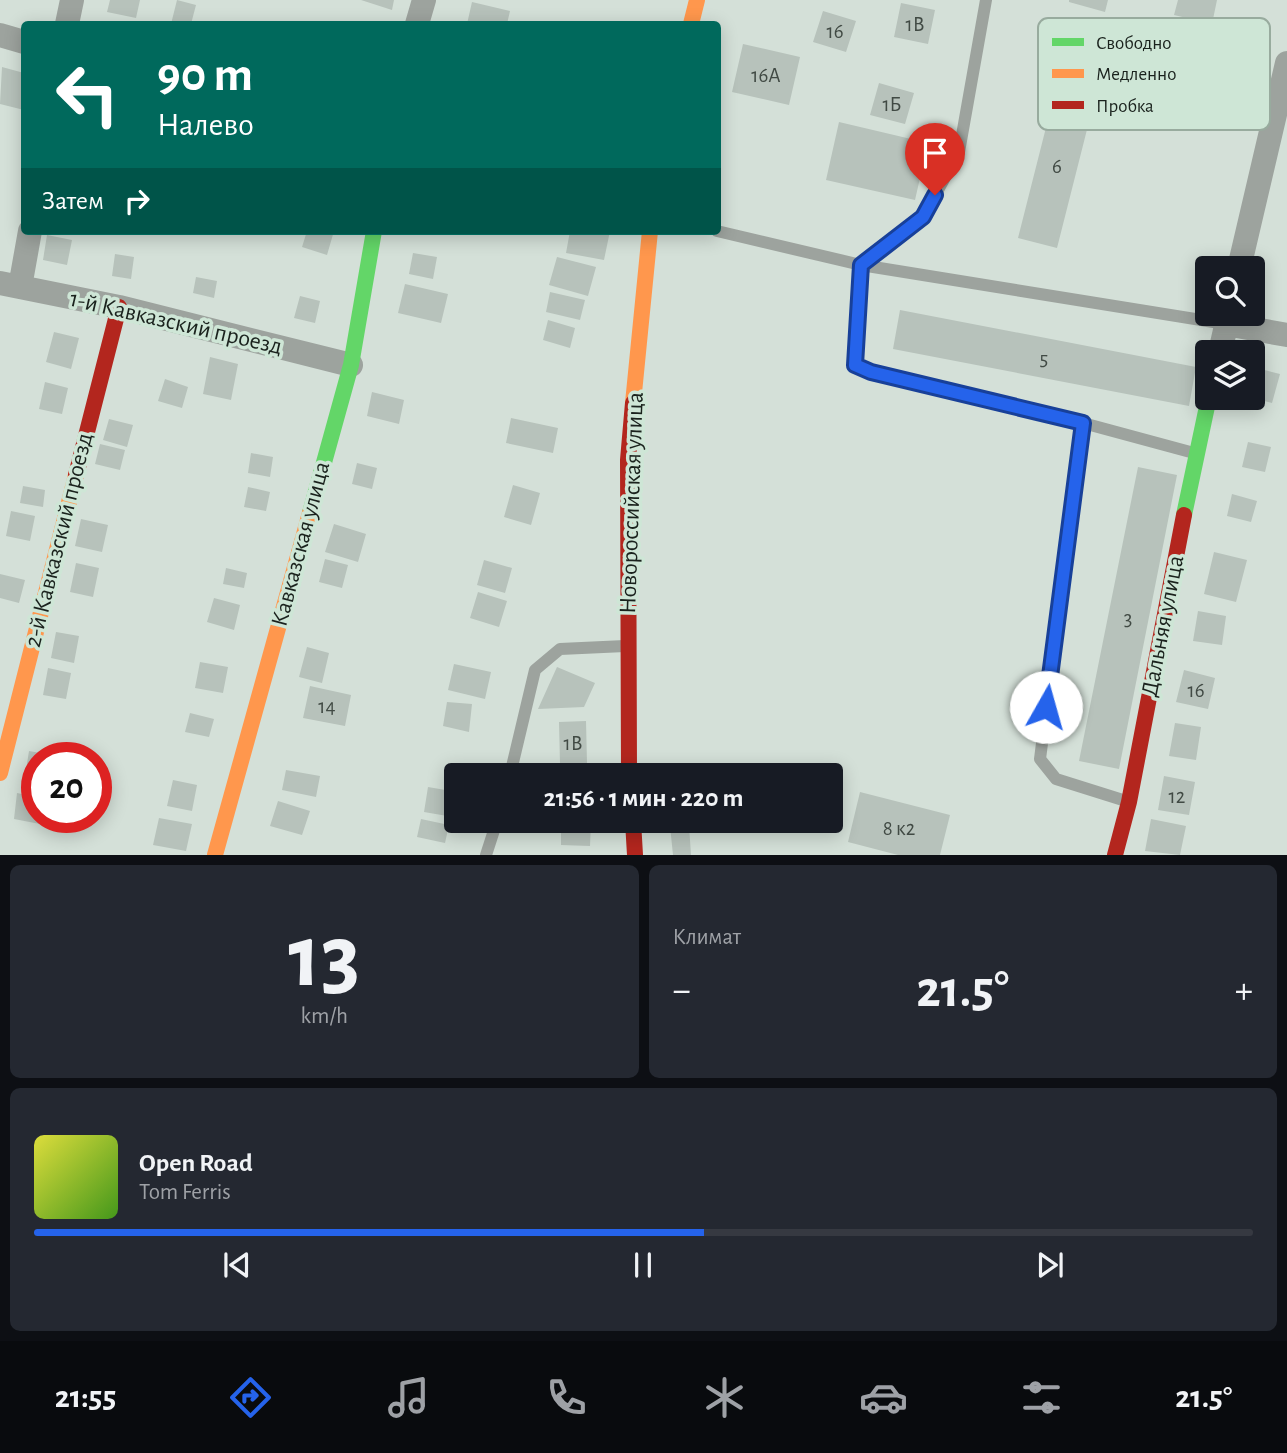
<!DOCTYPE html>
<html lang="ru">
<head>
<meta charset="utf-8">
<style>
  :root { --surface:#171b24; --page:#242831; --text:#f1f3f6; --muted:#9ea1a6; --line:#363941; --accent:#2563eb }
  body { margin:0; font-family:"Alegreya Sans",sans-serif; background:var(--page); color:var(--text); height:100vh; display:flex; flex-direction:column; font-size:26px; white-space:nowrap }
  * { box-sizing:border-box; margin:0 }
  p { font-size:23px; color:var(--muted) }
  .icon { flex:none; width:38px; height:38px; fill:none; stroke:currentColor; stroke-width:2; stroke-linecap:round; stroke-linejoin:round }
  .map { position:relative; height:855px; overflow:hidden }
  .details { display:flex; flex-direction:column; gap:10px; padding:10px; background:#0d0f14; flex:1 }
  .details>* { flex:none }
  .hud { position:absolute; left:21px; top:21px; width:700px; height:214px; border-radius:7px; box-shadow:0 4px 18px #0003; background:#00695c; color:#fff; overflow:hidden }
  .tools { position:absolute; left:1195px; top:256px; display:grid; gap:14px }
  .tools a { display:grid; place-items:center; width:70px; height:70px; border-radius:7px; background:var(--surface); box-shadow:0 4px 18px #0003; font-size:35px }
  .speed { position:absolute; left:21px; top:742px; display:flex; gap:14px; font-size:35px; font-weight:700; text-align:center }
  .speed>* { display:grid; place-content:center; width:91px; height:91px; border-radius:50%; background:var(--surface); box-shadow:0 4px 18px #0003; line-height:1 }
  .speed .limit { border:10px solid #d22; background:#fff; color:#111 }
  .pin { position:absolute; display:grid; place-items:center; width:60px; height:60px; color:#fff; margin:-72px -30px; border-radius:50% 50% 50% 0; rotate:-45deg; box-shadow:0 0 7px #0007 }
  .pin .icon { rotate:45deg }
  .me { position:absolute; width:77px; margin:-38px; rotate:7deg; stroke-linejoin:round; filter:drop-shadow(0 0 5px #0008) }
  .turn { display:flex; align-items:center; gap:24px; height:147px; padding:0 21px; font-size:32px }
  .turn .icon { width:91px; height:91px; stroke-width:2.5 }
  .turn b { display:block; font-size:49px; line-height:60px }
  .then { display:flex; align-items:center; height:66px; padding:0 21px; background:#0003; gap:14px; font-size:26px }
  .big { font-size:52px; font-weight:600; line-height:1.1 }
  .details .widget { flex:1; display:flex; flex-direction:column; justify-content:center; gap:10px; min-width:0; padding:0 24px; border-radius:10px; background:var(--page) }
  .details .dial { align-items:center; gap:0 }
  .dial b { font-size:91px; line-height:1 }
  .song { display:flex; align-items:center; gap:21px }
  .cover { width:84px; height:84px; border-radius:10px; background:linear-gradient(135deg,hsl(60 70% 55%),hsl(100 70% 35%)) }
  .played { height:7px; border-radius:4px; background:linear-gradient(90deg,var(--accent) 55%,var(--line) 55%) }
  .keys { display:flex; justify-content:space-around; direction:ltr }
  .heat { display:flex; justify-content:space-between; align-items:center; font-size:38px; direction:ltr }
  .details .tiles { flex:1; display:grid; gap:10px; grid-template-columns:1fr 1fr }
  .widget:last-child { grid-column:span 2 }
  .trip { position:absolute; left:444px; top:763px; width:399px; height:70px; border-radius:7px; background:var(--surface); box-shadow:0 4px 18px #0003; font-weight:600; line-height:70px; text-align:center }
  .tabs { display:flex; height:112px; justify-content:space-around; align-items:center; background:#090b0e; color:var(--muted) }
  .tabs .icon { width:49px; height:49px }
  .tabs .on { color:var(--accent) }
  .tabs b { font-size:32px; color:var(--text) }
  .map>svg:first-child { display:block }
  .building { fill:#b7c2bb }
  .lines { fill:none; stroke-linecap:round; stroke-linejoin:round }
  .lane { stroke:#9da39e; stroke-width:12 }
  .street { stroke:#9da39e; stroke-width:24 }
  .fast { stroke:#63d668; stroke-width:16 }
  .slow { stroke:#ff974d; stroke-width:16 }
  .jam { stroke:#b3261e; stroke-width:16 }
  .route-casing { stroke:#184099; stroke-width:18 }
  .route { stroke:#2563eb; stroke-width:12 }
  .labels { text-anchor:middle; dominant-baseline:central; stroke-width:7; stroke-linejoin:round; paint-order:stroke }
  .number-label { font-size:21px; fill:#414a44 }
  .street-label { font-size:24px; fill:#1a221d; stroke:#cee6d6 }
  .key { fill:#cee6d6; stroke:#98ab9e; stroke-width:2 }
  .key-label { font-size:19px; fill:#1a221d }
</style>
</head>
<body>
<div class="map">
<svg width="1287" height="855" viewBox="0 0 1287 855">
  <rect width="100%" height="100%" fill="#d4e0d8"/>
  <path class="building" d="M110,0H140L136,18L107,12Z
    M177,0L196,5L191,24H171Z
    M361,0H394L392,10Z
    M1069,0H1108L1105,12L1069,2Z
    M1178,0H1217L1212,24L1174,15Z
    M472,2L510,11L507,24H467Z
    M901,3L935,10L928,44L894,37Z
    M823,11L856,21L846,52L813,42Z
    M743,44L800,57L789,105L732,92Z
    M2,67L24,73V110L0,104Z
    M879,83L914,93L905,124L870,115Z
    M1057,84L1096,94L1057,248L1018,238Z
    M839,122L928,143L915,200L826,180Z
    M307,231H334L327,255L302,247Z
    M570,231H610L604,260L566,253Z
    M47,235L72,240L67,265L43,260Z
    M413,253L437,257L433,279L409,274Z
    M115,254L134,257L131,279L112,276Z
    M557,257L596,267L588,296L549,285Z
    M196,277L217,281L214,298L193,293Z
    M405,284L448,294L441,323L398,313Z
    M550,292L585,300L580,320L546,312Z
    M300,296L320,301L315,323L294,318Z
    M900,310L1196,367L1189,406L893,349Z
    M548,320L575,328L570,348L543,340Z
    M54,332L79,338L71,369L46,362Z
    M210,357L238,364L231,400L203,394Z
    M1257,368L1280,374L1272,403L1253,398Z
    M165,379L188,387L182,408L158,401Z
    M45,382L68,388L62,414L39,409Z
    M372,392L404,400L399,424L367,416Z
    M511,418L558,428L553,453L506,443Z
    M109,419L133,425L127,447L103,440Z
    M1248,442L1271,447L1265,472L1242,467Z
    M100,444L125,450L120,470L95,464Z
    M251,453L273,457L270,477L248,473Z
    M357,463L377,468L372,489L352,484Z
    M1138,467L1177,475L1119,769L1079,761Z
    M513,485L540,493L531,525L504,517Z
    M23,486L45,490L43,507L20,503Z
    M248,487L270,492L266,511L244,507Z
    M1232,494L1257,501L1251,522L1227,516Z
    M11,511L35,516L30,541L6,536Z
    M81,519L108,525L102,552L75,546Z
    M334,524L366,534L358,562L325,552Z
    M1214,552L1247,560L1236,602L1204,594Z
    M325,559L348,565L342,588L319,582Z
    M484,560L512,568L505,593L477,585Z
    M76,563L99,568L93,597L70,592Z
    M226,568L247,573L244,588L223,584Z
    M0,574L25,580L19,603L0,598Z
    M478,592L507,601L499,627L470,618Z
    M214,598L240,605L234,630L207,622Z
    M1198,611L1226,616L1222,645L1193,641Z
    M56,632L79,636L74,663L51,658Z
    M307,647L329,653L322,683L299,677Z
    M200,662L228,667L223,693L195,688Z
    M454,664L491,672L485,699L448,690Z
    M557,667L595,683L584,707L538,709Z
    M48,668L71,673L66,699L43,695Z
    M1184,670L1215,678L1208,709L1176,702Z
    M310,686L351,695L345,726L303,718Z
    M447,702L472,704L469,732L443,726Z
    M190,713L214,719L209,737L185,732Z
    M586,721L587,763L560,764L559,722Z
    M1175,723L1201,727L1196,760L1169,756Z
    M29,751L57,756V758H37V772L26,770Z
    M286,770L320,776L316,797L282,790Z
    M1164,776L1195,782L1189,815L1158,810Z
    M173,780L197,785L192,811L167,806Z
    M428,787L457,792L453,817L424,812Z
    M860,792L950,815L940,855H898L848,842Z
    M17,793L37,797L40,824L14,819Z
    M278,801L310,811L302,835L270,826Z
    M159,818L192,824L186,851L153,845Z
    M421,819L449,825L445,843L417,837Z
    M1151,819L1186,826L1180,855L1145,851Z
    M561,821H591L590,846L561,845Z
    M689,825L691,855H673L670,826Z"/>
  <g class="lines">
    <path class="lane" d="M717,231L861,265L923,217L959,152L986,0
      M1083,423L1194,453
      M510,775L535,670L560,649L625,646
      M1126,801L1056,779L1040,759L1083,423L871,372L855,365L861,265L1226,324
      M486,855L497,821"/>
    <path class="street" d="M67,24L72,0
      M417,24L424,0
      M0,35L24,42
      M1239,268L1287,63
      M0,283L119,307L351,365
      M20,287L30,231
      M1226,324L1287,335
      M1220,352L1229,313"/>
    <path class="fast" d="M310,513L351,365L374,231
      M1184,515L1209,397"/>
    <path class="slow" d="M691,24L697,0
      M633,403L650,231
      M0,773L76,475
      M215,855L310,513"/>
    <path class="jam" d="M76,475L119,307
      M629,775L628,460L633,403
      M633,821L635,855
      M1115,855L1129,802L1184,515"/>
  </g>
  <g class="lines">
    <g class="route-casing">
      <path id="route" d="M935,195L923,217L861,265L855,365L871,372L1083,423L1046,707"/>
    </g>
    <use href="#route" class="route"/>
  </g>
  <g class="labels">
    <g class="number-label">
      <text x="915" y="24">1В</text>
      <text x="835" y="31">16</text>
      <text x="766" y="75">16А</text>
      <text x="892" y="104">1Б</text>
      <text x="1057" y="166">6</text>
      <text x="1044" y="358">5</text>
      <text x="1128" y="618">3</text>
      <text x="1196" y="690">16</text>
      <text x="327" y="706">14</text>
      <text x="573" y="743">1В</text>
      <text x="1177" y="796">12</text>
      <text x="899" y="828">8 к2</text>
    </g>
    <g class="street-label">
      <text transform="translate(176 323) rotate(13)">1-й Кавказский проезд</text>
      <text transform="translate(632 503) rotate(-88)">Новороссийская улица</text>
      <text transform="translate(59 540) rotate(-76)">2-й Кавказский проезд</text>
      <text transform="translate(301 544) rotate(-75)">Кавказская улица</text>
      <text transform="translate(1163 626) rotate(-79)">Дальняя улица</text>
    </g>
  </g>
  <rect x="1038" y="18" width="232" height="112" rx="10" class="key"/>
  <rect x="1052" y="38" width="32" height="8" fill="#63d668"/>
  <rect x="1052" y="69" width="32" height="9" fill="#ff974d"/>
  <rect x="1052" y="101" width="32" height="8" fill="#b3261e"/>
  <g class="key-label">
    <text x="1096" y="49">Свободно</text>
    <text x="1096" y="80">Медленно</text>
    <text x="1096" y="112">Пробка</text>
  </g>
</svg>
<div class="tools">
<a><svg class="icon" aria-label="search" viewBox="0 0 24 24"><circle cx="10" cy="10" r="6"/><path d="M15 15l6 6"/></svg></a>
<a><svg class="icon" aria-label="layers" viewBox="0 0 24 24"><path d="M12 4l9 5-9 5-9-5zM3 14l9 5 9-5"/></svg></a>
</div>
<div class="speed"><div class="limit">20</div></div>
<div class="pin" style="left:935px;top:195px;background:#d93025"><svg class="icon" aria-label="arrive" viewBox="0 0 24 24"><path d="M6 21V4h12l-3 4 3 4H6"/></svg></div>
<svg class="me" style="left:1046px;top:707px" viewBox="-20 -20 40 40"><circle r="19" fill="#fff"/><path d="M0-13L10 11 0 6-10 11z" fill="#2563eb"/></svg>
<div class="trip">21:56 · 1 мин · 220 m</div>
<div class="hud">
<div class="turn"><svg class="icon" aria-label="left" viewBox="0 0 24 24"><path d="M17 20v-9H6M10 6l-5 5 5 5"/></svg><div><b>90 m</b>Налево</div></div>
<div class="then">Затем<svg class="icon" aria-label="right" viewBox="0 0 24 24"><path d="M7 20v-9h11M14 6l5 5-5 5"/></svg></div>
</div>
</div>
<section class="details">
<div class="tiles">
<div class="widget dial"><b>13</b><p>km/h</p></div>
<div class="widget"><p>Климат</p>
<div class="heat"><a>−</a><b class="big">21.5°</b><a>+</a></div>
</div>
<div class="widget">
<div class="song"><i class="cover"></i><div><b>Open Road</b><p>Tom Ferris</p></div></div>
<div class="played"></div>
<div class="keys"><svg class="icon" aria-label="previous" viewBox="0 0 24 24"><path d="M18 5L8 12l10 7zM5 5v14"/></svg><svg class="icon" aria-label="pause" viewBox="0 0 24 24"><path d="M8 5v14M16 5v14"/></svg><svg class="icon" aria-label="next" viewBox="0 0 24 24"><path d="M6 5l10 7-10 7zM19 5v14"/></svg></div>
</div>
</div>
</section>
<nav class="tabs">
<b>21:55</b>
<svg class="icon on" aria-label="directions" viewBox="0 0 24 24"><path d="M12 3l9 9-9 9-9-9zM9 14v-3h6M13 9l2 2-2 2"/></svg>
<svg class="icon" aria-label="music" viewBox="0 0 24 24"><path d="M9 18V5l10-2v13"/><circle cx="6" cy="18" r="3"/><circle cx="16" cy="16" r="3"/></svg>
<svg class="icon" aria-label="phone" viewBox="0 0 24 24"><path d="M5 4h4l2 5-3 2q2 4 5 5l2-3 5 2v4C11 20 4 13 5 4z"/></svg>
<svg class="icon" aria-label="climate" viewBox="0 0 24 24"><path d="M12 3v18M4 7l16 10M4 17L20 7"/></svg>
<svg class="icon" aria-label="car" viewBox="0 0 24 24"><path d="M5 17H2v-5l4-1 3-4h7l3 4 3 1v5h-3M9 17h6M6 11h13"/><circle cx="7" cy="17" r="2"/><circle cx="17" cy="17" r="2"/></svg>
<svg class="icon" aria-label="filters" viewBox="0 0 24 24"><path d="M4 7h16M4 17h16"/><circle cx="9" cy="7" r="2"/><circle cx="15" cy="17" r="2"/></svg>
<b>21.5°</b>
</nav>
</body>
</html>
